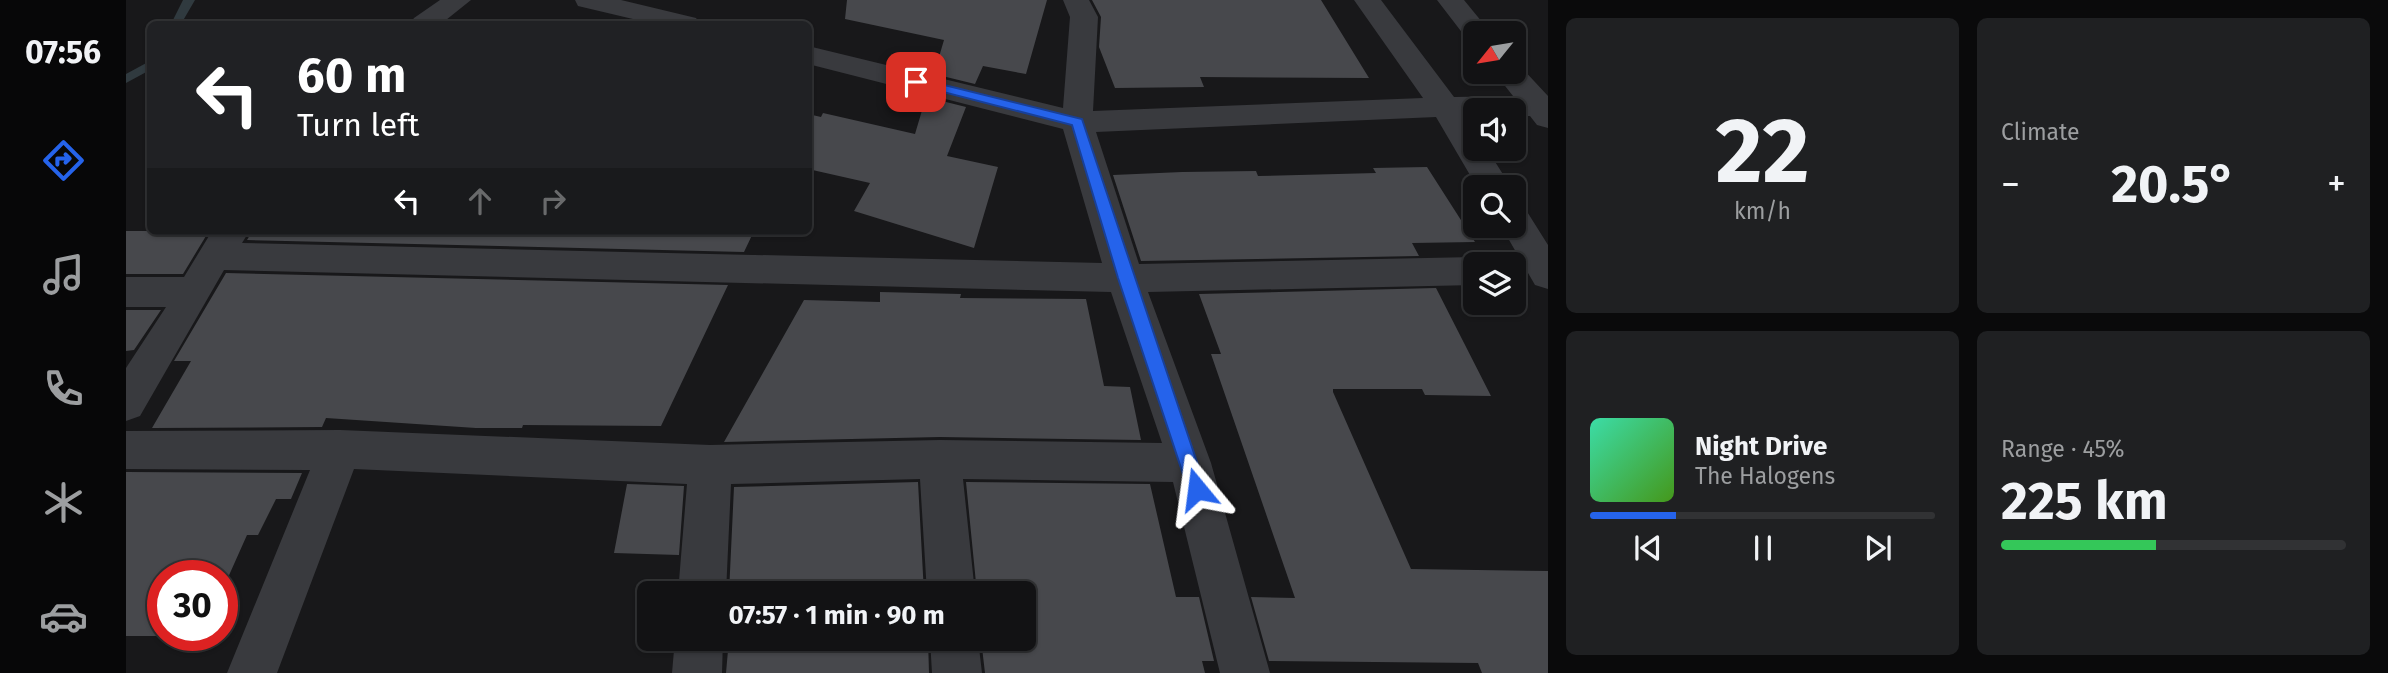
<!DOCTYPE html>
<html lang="en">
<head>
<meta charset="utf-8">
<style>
  :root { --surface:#121214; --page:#1f2022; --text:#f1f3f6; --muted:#9c9ea0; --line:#313234; --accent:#2563eb }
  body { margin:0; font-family:"Fira Sans",sans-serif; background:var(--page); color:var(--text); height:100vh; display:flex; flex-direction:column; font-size:26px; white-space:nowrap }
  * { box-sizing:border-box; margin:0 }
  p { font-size:23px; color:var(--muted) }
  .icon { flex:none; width:38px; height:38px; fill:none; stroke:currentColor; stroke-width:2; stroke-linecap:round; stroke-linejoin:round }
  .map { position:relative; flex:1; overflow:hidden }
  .drawer { display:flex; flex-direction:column; gap:18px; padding:18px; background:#0a0a0b; width:840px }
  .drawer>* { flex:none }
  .banner { position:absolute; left:21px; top:21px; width:665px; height:214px; border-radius:10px; box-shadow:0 2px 5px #0004,0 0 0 2px var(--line); background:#202124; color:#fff; overflow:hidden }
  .needle { width:46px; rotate:240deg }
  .tools { position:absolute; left:1337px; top:21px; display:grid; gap:14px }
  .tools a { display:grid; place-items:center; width:63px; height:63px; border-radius:10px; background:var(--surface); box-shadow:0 2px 5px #0004,0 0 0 2px var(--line); font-size:35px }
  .speed { position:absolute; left:21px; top:560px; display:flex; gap:14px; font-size:35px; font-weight:700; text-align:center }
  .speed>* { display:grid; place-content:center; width:91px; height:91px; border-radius:50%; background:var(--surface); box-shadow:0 2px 5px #0004,0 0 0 2px var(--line); line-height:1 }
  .speed .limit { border:10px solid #d22; background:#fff; color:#111 }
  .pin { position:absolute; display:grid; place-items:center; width:60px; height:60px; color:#fff; margin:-30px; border-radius:14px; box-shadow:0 4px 10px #0006 }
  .me { position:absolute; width:77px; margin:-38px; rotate:344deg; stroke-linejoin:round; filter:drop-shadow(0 0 5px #0008) }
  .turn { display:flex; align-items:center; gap:24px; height:147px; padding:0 35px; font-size:32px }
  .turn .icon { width:91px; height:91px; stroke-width:2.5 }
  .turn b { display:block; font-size:49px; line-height:60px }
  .lanes { display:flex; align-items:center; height:66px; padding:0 35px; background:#0003; justify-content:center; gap:35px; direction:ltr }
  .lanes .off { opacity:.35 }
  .big { font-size:52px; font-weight:700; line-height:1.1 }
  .drawer .widget { flex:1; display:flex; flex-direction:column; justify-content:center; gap:10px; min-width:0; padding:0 24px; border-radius:10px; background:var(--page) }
  .drawer .dial { align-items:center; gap:0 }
  .dial b { font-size:91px; line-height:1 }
  .song { display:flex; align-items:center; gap:21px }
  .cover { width:84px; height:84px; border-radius:10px; background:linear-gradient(135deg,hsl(160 70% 55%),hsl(100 70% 35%)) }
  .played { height:7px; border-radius:4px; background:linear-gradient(90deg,var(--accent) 25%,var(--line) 25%) }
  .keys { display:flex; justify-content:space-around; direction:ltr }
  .heat { display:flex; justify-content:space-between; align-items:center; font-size:38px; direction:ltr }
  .charge { height:10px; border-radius:5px; background:linear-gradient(90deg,#34c759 45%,var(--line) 0) }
  .drawer .tiles { flex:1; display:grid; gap:18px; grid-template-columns:repeat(2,1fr) }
  .trip { position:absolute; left:511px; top:581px; width:399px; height:70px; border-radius:10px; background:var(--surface); box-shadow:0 2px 5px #0004,0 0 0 2px var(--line); font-weight:700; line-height:70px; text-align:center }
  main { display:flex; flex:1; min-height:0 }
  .tabs { display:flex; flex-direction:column; width:126px; justify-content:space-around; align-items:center; background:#070708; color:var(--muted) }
  .tabs .icon { width:49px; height:49px }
  .tabs .active { color:var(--accent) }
  .tabs b { font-size:32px; color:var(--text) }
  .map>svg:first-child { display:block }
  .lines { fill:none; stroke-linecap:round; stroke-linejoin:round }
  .stream { fill:#303a3f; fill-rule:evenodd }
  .building { fill:#47484c }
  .minor { fill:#393a3e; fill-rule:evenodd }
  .route { fill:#2563eb; stroke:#184099; stroke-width:2 }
</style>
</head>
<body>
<main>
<nav class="tabs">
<b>07:56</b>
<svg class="icon active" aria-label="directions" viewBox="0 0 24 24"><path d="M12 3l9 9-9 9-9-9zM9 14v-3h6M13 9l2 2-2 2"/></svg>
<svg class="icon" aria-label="music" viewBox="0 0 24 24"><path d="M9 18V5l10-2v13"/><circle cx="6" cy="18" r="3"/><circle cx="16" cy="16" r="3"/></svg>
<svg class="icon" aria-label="phone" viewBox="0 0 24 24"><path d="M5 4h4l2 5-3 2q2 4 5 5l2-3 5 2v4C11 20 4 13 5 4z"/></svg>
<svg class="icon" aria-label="climate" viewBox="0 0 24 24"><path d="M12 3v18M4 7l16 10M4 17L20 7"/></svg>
<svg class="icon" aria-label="car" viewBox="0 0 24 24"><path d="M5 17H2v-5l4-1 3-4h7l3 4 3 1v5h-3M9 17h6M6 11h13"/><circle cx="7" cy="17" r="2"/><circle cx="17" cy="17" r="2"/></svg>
</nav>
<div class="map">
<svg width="1422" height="673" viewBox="0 0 1422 673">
  <rect width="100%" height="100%" fill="#18181a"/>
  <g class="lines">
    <path class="stream" d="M57,0H69L55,24H45Z
      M24,61V70L0,83V74Z"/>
  </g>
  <path class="building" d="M721,0H921L900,74L857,66L849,84L808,74L818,40L719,19Z
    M966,0H1195L1243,78L1074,77L1078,87L989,88L973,47L975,17Z
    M800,97L840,107L821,156L872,167L848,248L728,211L744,183L682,169V114L695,117L697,113L789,134Z
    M1301,167L1349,242L1286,243L1293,256L1015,261L987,175L1056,172L1130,171L1132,176L1250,173L1247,168Z
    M0,231H83L57,274H0Z
    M121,231H628L618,252L121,240L124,235Z
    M100,273L602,285L535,426L397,425L396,428H350L200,418L196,427L26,428L65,361H48Z
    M1310,288L1365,396L1299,395L1296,389H1207V392L1285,569L1422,571V673H1356L1352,663L1143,661L1125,597L1169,598L1085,354H1095L1073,294Z
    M754,292L835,294L834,298L960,299L978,386L1004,387L1015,440L814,437L598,442L678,300L754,302Z
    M0,310H35L8,350L0,351Z
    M0,472L176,473L165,499H150L132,535H121L96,591V576H37V635L76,636H0Z
    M792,482L798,593H603L608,487Z
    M840,482L1024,484L1050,597H1073L1088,661H1076L1079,673H859L855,639H898V593H851Z
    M501,484L558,486L553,555L488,553Z
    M603,639H802L803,673H600Z"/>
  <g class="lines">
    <path class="minor" d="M314,0H345L315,24H284L288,18Z
      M449,0H495L570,18L574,24H528L452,6Z
      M937,0H963L972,17L967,111L1297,98L1228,0H1255L1328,97L1387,96L1368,72H1388V64L1393,65L1422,96V128L1411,125L1404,116H1388V110H1349V117H1341L1349,131V149H1361L1385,187H1351L1310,117L970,132L1013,264L1349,257L1364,264H1349V285L1022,292L1085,463L1144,673H1094L1047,482L837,479L849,593H801L794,479L605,484L600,593H552L561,484L228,469L151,673H101L184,470L0,469V431L214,430L584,445L814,440L1036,443L985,292L98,270L14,416L0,421V368L40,307H0V277H58L86,231H118L121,235L116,243L976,263L937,129L682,64V46L937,108L944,17Z
      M1311,0H1338L1365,33H1349V41L1341,39Z
      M1388,206L1400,210L1422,245V289L1409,285L1375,226H1388Z
      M549,639H597L596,673H546Z
      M804,639H852L856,673H806Z"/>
  </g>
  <path class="route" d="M790,78L956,119L1080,489L1078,495L1071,498L1065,495L1062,489L992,278L946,125L786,84V79Z"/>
</svg>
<div class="tools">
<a><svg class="needle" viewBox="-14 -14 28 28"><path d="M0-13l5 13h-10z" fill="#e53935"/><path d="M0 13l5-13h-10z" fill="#9c9ea0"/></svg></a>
<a><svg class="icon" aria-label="sound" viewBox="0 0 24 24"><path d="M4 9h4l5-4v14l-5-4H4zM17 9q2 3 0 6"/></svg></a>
<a><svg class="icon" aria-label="search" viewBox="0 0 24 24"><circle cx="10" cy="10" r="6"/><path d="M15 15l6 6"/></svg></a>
<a><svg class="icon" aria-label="layers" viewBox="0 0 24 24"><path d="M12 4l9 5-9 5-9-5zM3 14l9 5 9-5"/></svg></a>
</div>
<div class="speed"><div class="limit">30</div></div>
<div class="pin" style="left:790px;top:82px;background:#d93025"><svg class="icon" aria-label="arrive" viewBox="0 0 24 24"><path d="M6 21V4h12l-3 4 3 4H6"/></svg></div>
<svg class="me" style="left:1071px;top:489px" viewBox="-20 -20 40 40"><path d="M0-17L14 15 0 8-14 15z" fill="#2563eb" stroke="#fff" stroke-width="4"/></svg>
<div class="trip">07:57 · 1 min · 90 m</div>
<div class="banner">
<div class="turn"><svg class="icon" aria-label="left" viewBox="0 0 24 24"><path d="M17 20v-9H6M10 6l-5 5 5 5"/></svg><div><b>60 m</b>Turn left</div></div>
<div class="lanes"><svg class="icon" aria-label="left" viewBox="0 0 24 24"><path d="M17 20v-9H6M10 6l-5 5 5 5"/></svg><svg class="icon off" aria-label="ahead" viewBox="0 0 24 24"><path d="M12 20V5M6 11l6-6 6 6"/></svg><svg class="icon off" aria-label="right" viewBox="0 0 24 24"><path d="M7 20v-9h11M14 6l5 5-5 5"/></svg></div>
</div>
</div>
<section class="drawer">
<div class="tiles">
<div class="widget dial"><b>22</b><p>km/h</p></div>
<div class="widget"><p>Climate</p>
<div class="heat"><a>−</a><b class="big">20.5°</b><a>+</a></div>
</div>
<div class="widget">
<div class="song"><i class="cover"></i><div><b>Night Drive</b><p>The Halogens</p></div></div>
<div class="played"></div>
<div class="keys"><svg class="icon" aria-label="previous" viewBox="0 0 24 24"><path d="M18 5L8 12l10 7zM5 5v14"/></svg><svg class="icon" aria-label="pause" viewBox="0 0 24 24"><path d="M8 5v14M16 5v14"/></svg><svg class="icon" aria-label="next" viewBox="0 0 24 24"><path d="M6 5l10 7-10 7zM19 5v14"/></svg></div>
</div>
<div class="widget"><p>Range · 45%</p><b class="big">225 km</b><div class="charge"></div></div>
</div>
</section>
</main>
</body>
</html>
